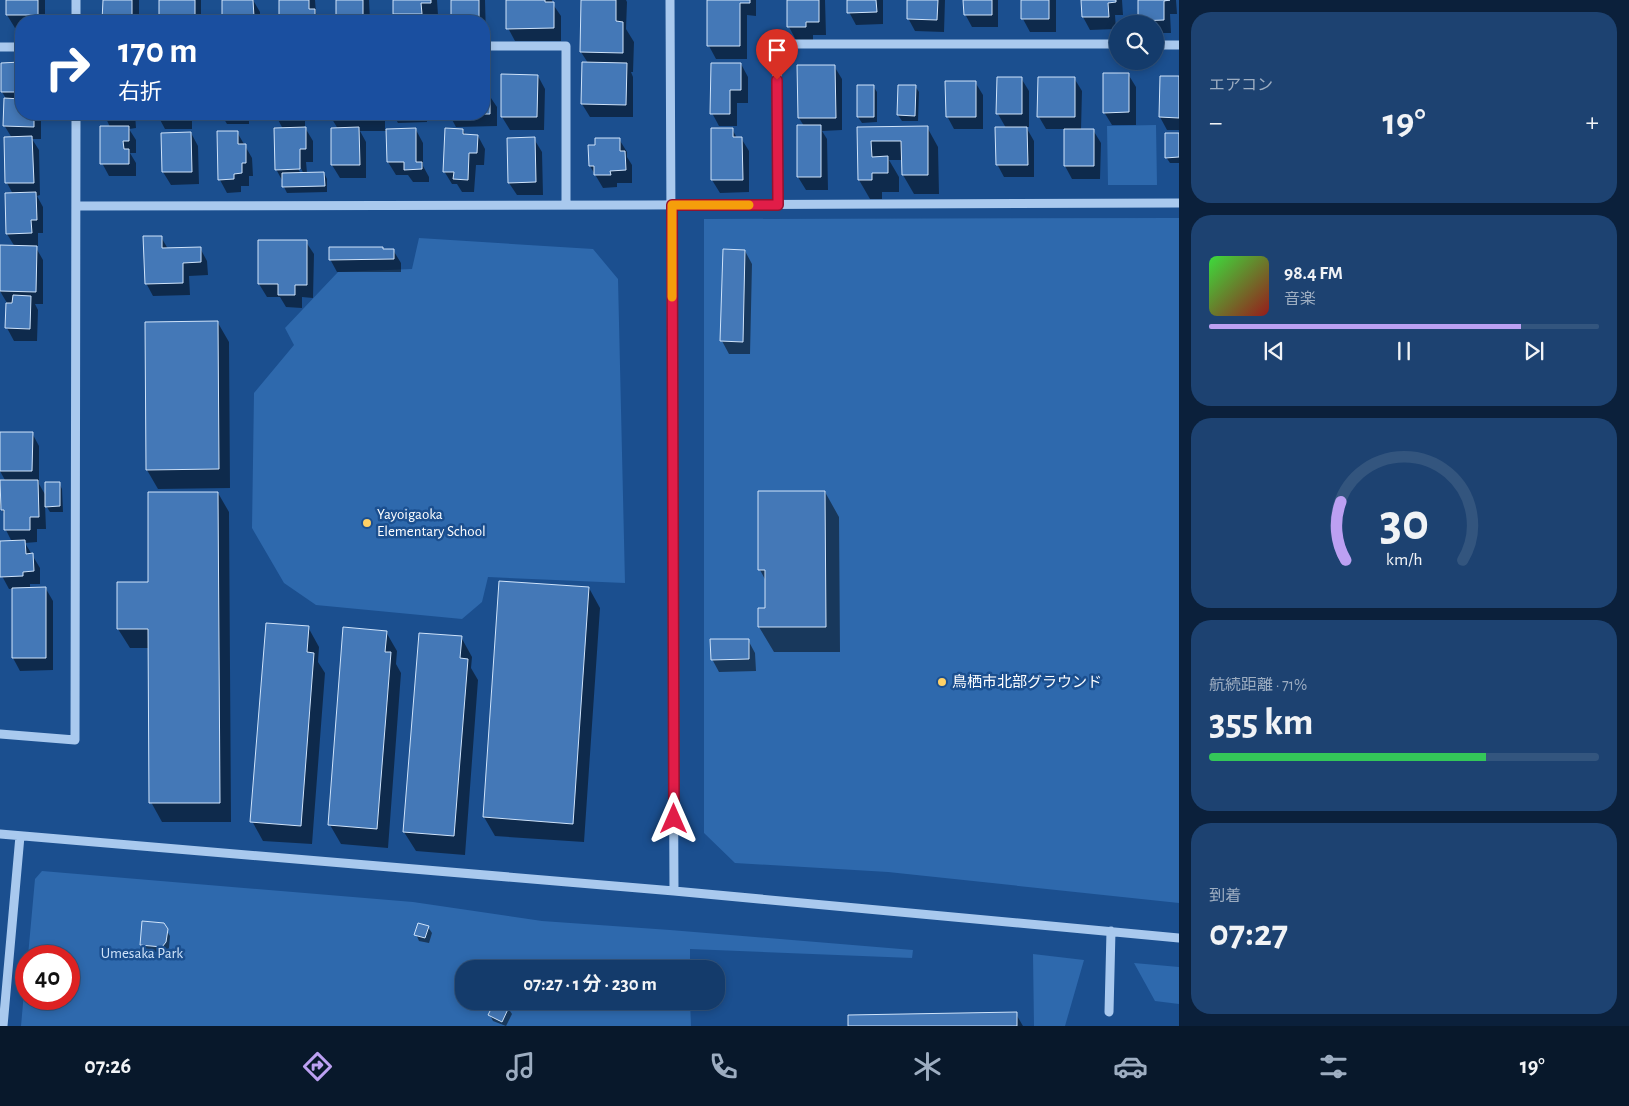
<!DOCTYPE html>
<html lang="ja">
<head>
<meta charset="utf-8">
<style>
  :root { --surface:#143b6b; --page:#1d4271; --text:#f1f3f6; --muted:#9dadc1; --line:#33557e; --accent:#bca0f2 }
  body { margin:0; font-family:"Alegreya Sans","Noto Sans JP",sans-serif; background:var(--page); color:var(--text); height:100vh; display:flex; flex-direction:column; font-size:19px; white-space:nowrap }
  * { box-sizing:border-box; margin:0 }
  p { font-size:16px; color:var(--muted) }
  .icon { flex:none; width:28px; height:28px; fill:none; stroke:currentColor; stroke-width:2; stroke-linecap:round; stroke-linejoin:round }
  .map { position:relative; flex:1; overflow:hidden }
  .sheet { display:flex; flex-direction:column; gap:12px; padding:12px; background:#0b203b; width:450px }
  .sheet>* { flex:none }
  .top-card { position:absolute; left:15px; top:15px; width:475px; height:105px; border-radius:20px; box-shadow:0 2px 8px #0003,0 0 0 1px var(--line); background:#1a4fa0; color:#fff; overflow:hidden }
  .controls { position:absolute; left:1109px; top:15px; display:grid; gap:10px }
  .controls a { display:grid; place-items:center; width:55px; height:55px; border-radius:50%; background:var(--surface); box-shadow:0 2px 8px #0003,0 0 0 1px var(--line); font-size:25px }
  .speed { position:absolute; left:15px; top:945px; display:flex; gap:10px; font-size:25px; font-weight:700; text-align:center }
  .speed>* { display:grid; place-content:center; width:65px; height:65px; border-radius:50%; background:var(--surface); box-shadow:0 2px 8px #0003,0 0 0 1px var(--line); line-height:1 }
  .speed .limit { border:8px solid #d22; background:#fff; color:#111 }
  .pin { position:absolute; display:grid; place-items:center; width:42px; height:42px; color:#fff; margin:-51px -21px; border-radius:50% 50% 50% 0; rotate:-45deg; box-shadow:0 0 5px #0007 }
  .pin .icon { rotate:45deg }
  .me { position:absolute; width:55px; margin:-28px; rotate:0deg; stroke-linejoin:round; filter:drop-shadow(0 0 4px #0008) }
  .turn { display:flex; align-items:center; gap:18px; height:105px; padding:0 20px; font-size:22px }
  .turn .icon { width:65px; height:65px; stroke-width:2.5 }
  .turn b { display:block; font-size:35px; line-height:42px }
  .big { font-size:38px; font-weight:700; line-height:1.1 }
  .sheet .card { flex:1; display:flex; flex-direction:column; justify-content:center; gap:8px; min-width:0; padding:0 18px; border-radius:20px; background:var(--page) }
  .sheet .dial { align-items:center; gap:0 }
  .dial svg { height:130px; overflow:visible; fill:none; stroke:var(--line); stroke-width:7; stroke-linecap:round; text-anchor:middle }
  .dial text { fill:var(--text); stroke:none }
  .song { display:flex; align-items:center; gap:15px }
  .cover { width:60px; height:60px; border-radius:8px; background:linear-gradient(135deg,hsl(120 70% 55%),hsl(0 70% 35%)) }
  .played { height:5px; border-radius:2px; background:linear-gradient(90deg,var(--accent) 80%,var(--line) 80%) }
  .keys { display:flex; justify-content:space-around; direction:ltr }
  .heat { display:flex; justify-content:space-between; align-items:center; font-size:28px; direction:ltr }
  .charge { height:8px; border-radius:4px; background:linear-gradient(90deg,#34c759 71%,var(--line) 0) }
  .trip { position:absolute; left:455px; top:960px; width:270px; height:50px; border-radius:20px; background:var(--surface); box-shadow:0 2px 8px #0003,0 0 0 1px var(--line); font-weight:700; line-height:50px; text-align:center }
  .tab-bar { display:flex; height:80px; justify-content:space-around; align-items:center; background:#08182b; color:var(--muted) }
  .tab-bar .icon { width:35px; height:35px }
  .tab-bar .on { color:var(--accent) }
  .tab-bar b { font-size:22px; color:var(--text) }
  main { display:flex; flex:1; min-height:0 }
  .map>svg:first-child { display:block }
  .green { fill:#2e69ad }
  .shadow { fill:#0007; fill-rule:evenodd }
  .building { fill:#4478b7; stroke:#cfe3fa }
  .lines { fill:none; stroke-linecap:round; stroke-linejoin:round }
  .minor { stroke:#a9c9ee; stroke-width:9 }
  .route-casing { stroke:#92132f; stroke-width:12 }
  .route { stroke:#e11d48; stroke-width:9 }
  .slow { stroke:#f59e0b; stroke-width:9 }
  .poi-dot { fill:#ffd166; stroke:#1b4f8f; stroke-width:2 }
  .labels { text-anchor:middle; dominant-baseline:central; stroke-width:5; stroke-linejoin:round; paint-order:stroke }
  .poi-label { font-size:15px; fill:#fff; stroke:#1b4f8f; text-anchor:start }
  .park-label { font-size:15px; fill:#cfe3fa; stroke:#1b4f8f }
</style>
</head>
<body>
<main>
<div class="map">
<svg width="1179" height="1026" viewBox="0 0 1179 1026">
  <rect width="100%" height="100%" fill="#1b4f8f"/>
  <path class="green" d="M1156,125L1157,185H1108L1107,126Z
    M1179,218V903L888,872L735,863L704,833V219Z
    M419,238L593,249L618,279L625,583L488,577L482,602L462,619L316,605L284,583L252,528L254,393L294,345L285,328L338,272L412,269Z
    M42,871L413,902L542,921L670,930L913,950L912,958L690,949V969H464V1001H690L691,1026H21L26,970V999H69V956H28L35,879Z
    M1033,954L1084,960L1065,1026H1034Z
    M1134,963L1179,967V1004L1155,1001Z"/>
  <path class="shadow" d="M7,0H45V21H21V28H15L7,15Z
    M104,0H139V21H104Z
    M161,0H201V21H161Z
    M223,0H253L260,12V21H223Z
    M280,0H315L316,13L320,21H280Z
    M337,0H369L370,21H337Z
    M394,0H437L438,15H428V21H399L395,14Z
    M452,0H485L486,38H484V21H453Z
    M508,0H552V3L561,16V41H515L508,28Z
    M582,0H626L627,2L626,29L634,42L633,72H631L633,77V117H590L582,104L588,63L581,52Z
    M709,0H756V16L747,15V59H716L709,46Z
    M788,0H825L826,35H813V40H796L789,27Z
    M848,0H883V24L856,25L849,12Z
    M908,0H945L944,32L915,31L908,18Z
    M965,0H998V27H972L965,14Z
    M1023,0H1056V32H1030L1023,19Z
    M1082,0H1122L1123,15H1115L1116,29L1090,30L1083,17Z
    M1139,0H1176L1177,14H1170L1171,33H1155V24H1141L1139,21Z
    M2,64H21V114H41V139H32L39,150L40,195L37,196L43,207V233H38V246H35L43,260V304H35L38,310L37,341H14L7,328V303L0,291L1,246L15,247L7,234L13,194L7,183L5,138H12L4,125L7,100L2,92Z
    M741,64L748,77V103H737V126H719L712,113Z
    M834,66L842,79V130L822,131L827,139L828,190H806L798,177L804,126L799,118Z
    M484,68L491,81V98L497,107V126L456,127L449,114H484Z
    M1128,74L1136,87V125H1112L1104,112Z
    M538,76L545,89L544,130H510L502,117Z
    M1179,77V130H1167L1160,117Z
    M1021,78L1029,91V127H1026L1034,141V177H1004L997,164L1006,128L998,114Z
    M1074,78L1082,91L1081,130H1093L1101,143L1100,179H1072L1065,166V129H1046L1039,117Z
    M975,82L983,95V129H954L947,116Z
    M873,86L877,92V122L862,123L858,117Z
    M915,86L919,92L918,121H902L898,115Z
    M104,114H135L136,128L129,129L136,140V153H130L136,163V176H109L102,163L110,127Z
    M157,114H192V129H165Z
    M221,114H249V124H227Z
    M275,114H305V126H304L313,141V162H306L307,173H324L327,179V192L287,193L284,187L283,182L276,169L283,129ZM298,163L304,174H301L296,165Z
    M332,114H385V130H416L423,143V166L429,177V182H413L408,175H396L388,162V131H360L366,142V178H340L332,165L338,129L332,119Z
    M393,114H427V122L398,123Z
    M927,127L938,147L939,194H914L903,175V160H889L899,177V192H882V199H870L859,180V128Z
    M712,129H732L737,138H741L749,151V192L720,193L712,180Z
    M463,130L466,136H478L485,149L484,165H476L474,192H462L457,184H452L444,171Z
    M237,132L252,158L253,176H249V186H241V192L227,193L220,180Z
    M191,133L198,146L199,184L171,185L163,172L162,134Z
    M1179,134V163H1170L1166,157Z
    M534,139L542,152L543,195H517L509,183Z
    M619,139L627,152V157L632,165V183H617V187L603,188L590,166Z
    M161,237L168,249L200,248L207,261L208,275L189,276L190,295L153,296L146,283Z
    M306,242L314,254L313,298L302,297V308L286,307L280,297H267L259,284Z
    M393,250L401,263V272H337L330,259Z
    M745,251L752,264L750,354H729L722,341Z
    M218,323L229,342L230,488L158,489L147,470Z
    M0,433H32L39,446V484L46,496L59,483L62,489L63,512H50L45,504L46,529H37V542L25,543L40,568V584H30V589H46L53,601V670L20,671L13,658V589H9L2,576L12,542L6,530L5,515L0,506V482H6L0,471Z
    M825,492L839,517L840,652H774L759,627L766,609V581L760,570Z
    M218,493L229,512L231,822H162L151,802L150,648H130L118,629L149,583Z
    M589,588L600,608L584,842L495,836L484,817Z
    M308,627L319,647L318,662L325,673L312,844L263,841L252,821Z
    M386,632L397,651L396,664L401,673L388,848L341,844L330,825Z
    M461,637L472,657L471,668L478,680L465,855L416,851L404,832Z
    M748,640L755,653L756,671L719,672L712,659Z
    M163,924L170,936L169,948L165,953L145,951L141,945Z
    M428,927L432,933L429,943L419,941L416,934Z
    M508,1008L512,1014L506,1026L493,1021L490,1015Z
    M1016,1014L1023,1026H850Z"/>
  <path class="building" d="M6,0H38V15H6Z
    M103,0H132V21H102Z
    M159,0H195V21H159Z
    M222,0H253L254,17H239V21H222Z
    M279,0H309V9H315V21H279Z
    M336,0H363V21H336Z
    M393,0H431V3H421L422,14H393Z
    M451,0H479V21H451Z
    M506,0H545V2H554V28L506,29Z
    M581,0H616V21L623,22V53L580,52Z
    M707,0H750V3H740V46H707Z
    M787,0H819V22H806V27H787Z
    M847,0H876L877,12L847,13Z
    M907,0H938L937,20L907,19Z
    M963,0H992V15H964Z
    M1021,0H1049V19H1021Z
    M1081,0H1116V2L1108,3L1109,17H1082Z
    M1138,0H1170L1164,1V20L1138,21Z
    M21,62V92H1V63Z
    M582,62L627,63L626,105L581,104Z
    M711,63H741V90H730V114H710Z
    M797,65H835L836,118H798Z
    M484,67V93H490V114H448H484Z
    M1103,73H1129V112L1103,113Z
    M501,74L538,75L537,117H501Z
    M1160,76H1179V118L1159,117Z
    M997,77H1022V114H996Z
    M1038,77H1075V117H1037Z
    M945,81H976V117H946Z
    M857,85H874V117H857Z
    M898,85H916L915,116L897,115Z
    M4,98L21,99V114H34V127L3,126Z
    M103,114H129V116L103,117Z
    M156,114H185V116H156Z
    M330,114H379V118L330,119Z
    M797,125H821V177H797Z
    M100,126H129V141H123L124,149H129V164H100Z
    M928,126V175H902L901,141H871L872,157L888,156V173H872V180H858L857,127Z
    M306,127V149H300V169L275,170L274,128Z
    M359,127L360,165H331V128Z
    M995,127H1027L1028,165H996Z
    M416,128V162H422V169L404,170V162H387L386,129Z
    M445,128L463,129V134L478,135L477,153H469L468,180L453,179L454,172H443Z
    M711,128H733V137H742L743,180H711Z
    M1064,129H1094V166H1064Z
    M217,131H238V144H246V163H242V173L234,174V179L218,180Z
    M191,132L192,172H162L161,133Z
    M1165,133H1179V157L1165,158Z
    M32,136L34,183H5L4,137Z
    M535,137L536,182L508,183L507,138Z
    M595,138H620V151H625L626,170L610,171L611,175H594V166H589L588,145H595Z
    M324,172L325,186L282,187V173Z
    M36,192L37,220H31L32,233L6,234L5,193Z
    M143,236H162V248L201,247V262L183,263V283L145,284Z
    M258,240H307V285H295V295H278V284H258Z
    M0,245L37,246L36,292L0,291Z
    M329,247H383V249H394V259L329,260Z
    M723,249L745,250L743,342L720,341Z
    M13,295L31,296L30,329L5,328L6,303H12Z
    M218,321L219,469L146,470L145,322Z
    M0,432H33L32,471H0Z
    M0,480H38L39,517H30V530H4V510H1Z
    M45,482H60V506L45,507Z
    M758,491H825L826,627H758V608H765V570H758Z
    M148,492H218L220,803H149L148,629H117V582H148Z
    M25,540L26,554L33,553L34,571L23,572V576L0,577V541Z
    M499,581L589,587L573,824L483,817Z
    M46,587V658H12V588Z
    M266,623L309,626L307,652L314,653L301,826L250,822Z
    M343,627L387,631L385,652H391L377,829L328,825Z
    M419,633L462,636L460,658L468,659L454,836L403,832Z
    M710,639H749V659L711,660Z
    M142,921L164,923L168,929L166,942L162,947L140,945Z
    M418,923L429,926L425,938L414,935Z
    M495,1001L509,1007L502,1022L488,1015Z
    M1017,1012V1026H848V1015Z"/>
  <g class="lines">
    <path class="minor" d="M670,0L674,891
      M76,21V0
      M1155,45H1179
      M484,46H566V205
      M0,47H21
      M777,205V44H1118
      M76,206L645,205L1179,203
      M0,734L75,740L76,114
      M0,834L674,891L1179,938
      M1109,1012L1111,931
      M3,1026L20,836"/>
  </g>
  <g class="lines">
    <g class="route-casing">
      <path id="route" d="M674,819L672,205H778L777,80"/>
    </g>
    <use href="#route" class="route"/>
    <path class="slow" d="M672,297V205H749"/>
  </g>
  <g class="poi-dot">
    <circle cx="367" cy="523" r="5"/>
    <circle cx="942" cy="682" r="5"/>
  </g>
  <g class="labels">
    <g class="poi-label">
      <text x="377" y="514">Yayoigaoka<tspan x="377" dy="17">Elementary School</tspan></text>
      <text x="952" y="682">鳥栖市北部グラウンド</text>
    </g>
    <g class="park-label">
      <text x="142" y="953">Umesaka Park</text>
    </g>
  </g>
</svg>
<div class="controls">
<a><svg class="icon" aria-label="search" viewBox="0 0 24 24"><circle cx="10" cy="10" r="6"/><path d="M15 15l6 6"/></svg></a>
</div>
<div class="speed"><div class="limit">40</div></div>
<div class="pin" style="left:777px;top:80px;background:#d93025"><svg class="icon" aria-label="arrive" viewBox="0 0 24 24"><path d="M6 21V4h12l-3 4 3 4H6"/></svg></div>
<svg class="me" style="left:674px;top:819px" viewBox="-20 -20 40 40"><path d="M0-17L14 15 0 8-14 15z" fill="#e11d48" stroke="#fff" stroke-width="4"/></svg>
<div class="trip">07:27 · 1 分 · 230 m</div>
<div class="top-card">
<div class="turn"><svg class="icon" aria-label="right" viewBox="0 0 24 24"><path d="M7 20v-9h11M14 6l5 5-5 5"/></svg><div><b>170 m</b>右折</div></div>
</div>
</div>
<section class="sheet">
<div class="card"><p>エアコン</p>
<div class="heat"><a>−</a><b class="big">19°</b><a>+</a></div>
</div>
<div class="card">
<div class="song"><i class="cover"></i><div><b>98.4 FM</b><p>音楽</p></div></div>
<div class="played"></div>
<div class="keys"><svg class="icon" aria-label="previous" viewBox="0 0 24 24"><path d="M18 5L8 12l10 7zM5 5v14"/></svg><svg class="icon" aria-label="pause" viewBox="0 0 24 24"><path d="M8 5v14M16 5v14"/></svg><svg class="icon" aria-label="next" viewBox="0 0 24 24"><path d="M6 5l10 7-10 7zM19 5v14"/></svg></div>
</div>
<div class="card dial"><svg viewBox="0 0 100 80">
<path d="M14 69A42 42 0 1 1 86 69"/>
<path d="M14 69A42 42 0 0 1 11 33" stroke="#bca0f2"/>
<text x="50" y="56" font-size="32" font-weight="700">30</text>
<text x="50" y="72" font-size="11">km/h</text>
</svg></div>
<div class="card"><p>航続距離 · 71%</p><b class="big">355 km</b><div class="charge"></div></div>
<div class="card"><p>到着</p><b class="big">07:27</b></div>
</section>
</main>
<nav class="tab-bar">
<b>07:26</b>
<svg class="icon on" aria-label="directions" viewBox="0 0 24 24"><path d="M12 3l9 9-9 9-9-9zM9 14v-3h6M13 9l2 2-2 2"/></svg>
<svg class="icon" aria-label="music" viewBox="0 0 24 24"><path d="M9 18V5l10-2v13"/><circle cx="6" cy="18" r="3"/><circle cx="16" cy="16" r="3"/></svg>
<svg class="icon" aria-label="phone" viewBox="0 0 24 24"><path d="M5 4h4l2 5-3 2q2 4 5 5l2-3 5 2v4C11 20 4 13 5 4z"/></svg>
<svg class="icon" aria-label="climate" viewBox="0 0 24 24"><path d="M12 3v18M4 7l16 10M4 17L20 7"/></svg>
<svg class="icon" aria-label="car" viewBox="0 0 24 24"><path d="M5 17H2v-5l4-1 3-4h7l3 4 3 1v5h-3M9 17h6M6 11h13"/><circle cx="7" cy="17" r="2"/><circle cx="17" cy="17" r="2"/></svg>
<svg class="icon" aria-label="filters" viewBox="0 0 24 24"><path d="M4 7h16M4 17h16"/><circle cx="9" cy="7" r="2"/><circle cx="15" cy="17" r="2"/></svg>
<b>19°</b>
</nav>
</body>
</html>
